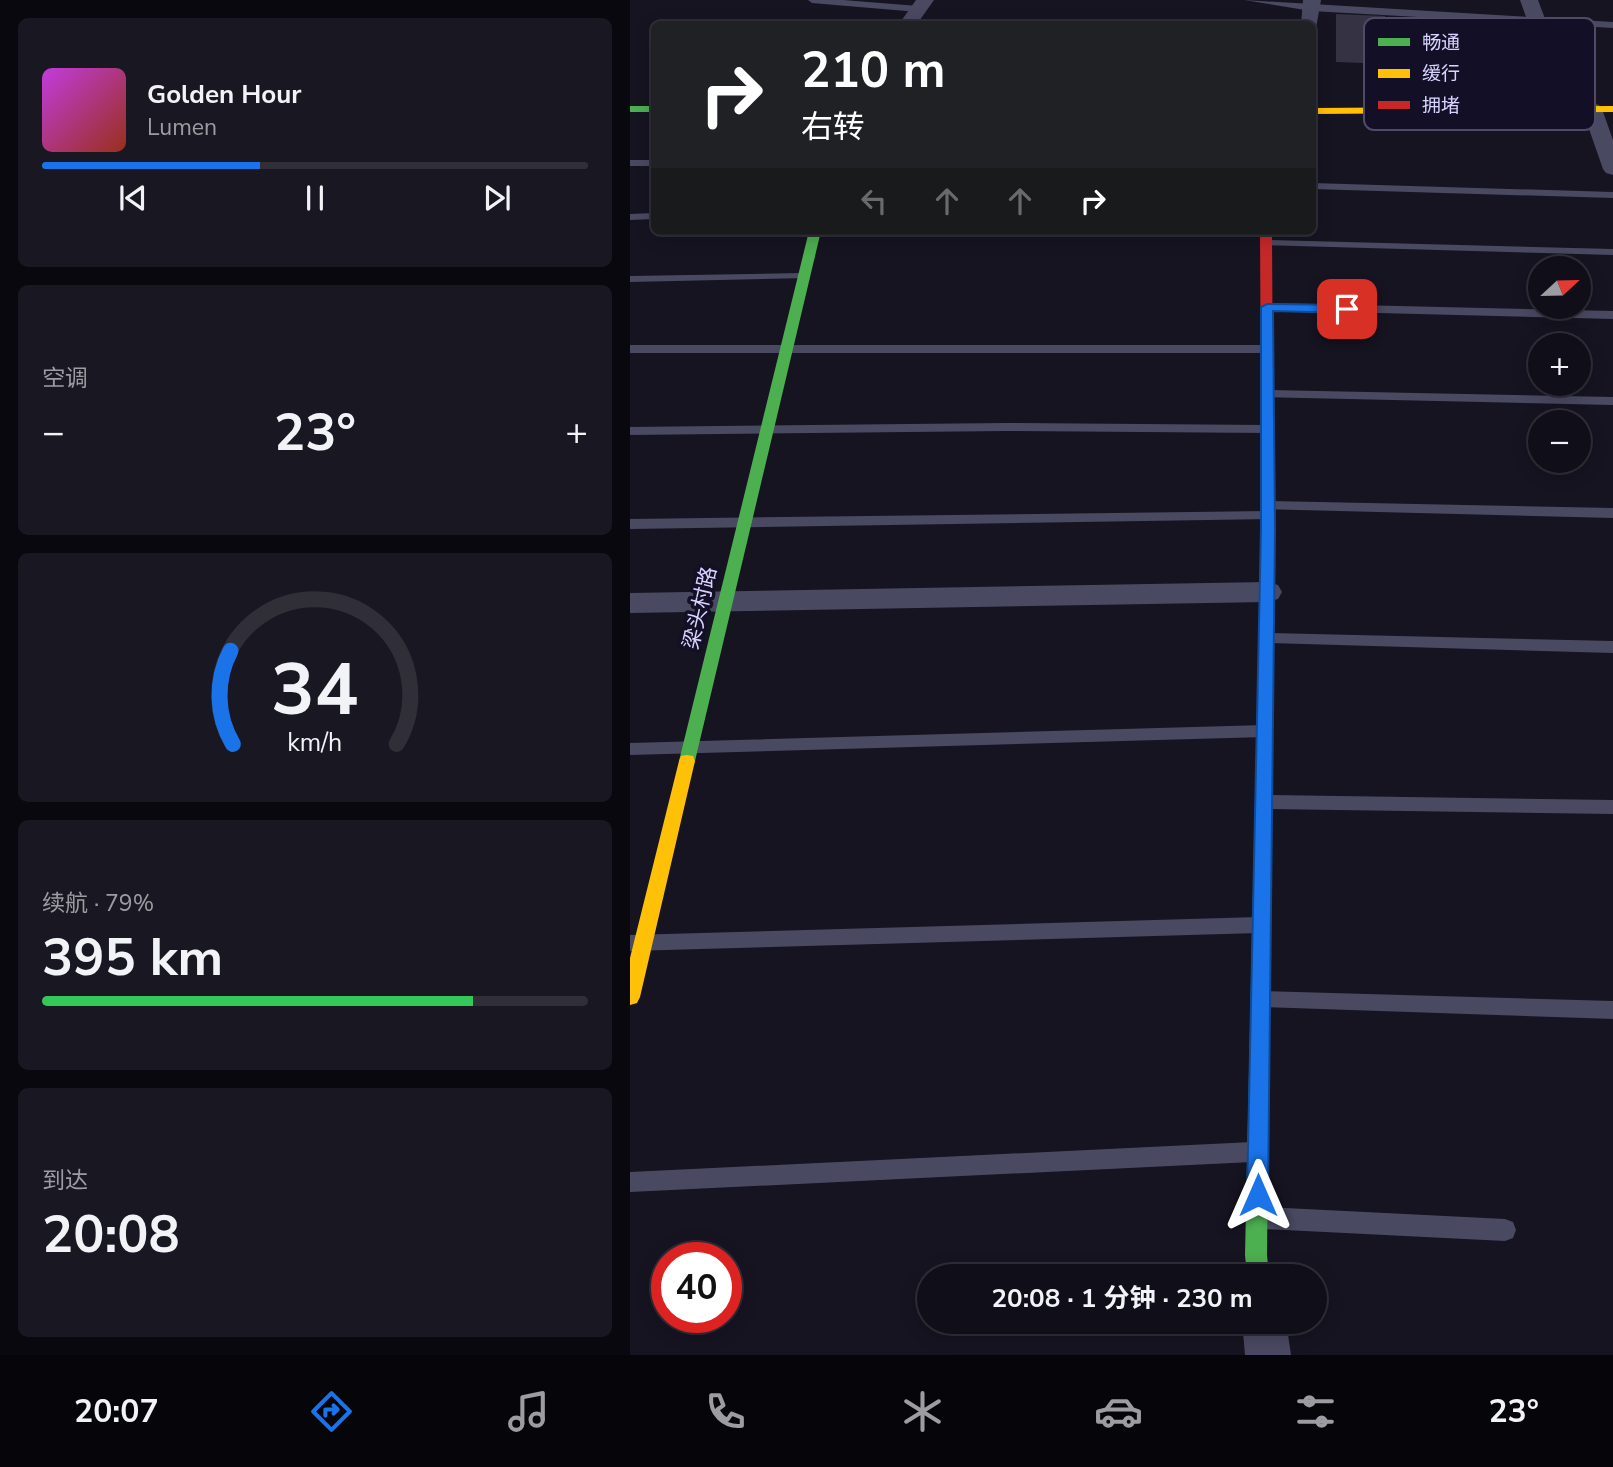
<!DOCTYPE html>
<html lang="zh">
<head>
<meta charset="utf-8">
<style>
  :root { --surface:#100f19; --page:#191822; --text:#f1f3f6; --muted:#9c9ca2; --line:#302f38; --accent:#1a73e8 }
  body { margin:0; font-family:"Nunito Sans","Noto Sans SC",sans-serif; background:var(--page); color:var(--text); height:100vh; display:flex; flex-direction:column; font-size:26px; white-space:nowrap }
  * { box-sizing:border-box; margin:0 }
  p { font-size:23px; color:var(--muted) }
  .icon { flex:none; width:38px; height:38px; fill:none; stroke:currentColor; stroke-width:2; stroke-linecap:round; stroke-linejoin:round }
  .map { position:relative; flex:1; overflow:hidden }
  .side { display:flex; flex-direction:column; gap:18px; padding:18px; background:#09080e; width:630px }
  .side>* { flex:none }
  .top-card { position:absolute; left:21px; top:21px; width:665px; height:214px; border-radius:10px; box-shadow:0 4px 18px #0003,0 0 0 2px var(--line); background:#202124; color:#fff; overflow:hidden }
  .needle { width:46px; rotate:68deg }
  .fabs { position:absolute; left:898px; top:256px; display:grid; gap:14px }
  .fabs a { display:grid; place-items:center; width:63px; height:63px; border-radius:50%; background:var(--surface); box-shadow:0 4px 18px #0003,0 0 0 2px var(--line); font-size:35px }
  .speed { position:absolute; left:21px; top:1242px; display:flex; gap:14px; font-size:35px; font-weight:700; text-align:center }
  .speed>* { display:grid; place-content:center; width:91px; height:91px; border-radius:50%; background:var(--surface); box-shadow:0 4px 18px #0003,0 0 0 2px var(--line); line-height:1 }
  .speed .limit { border:10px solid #d22; background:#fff; color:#111 }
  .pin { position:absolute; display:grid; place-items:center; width:60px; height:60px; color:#fff; margin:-30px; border-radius:14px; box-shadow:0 4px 10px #0006 }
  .me { position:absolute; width:77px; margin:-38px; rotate:0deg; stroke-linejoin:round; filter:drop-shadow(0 0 5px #0008) }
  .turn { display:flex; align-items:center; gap:24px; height:147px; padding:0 35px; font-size:32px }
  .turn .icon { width:91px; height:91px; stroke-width:2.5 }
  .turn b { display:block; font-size:49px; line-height:60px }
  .lanes { display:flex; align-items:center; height:66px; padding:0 35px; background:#0003; justify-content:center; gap:35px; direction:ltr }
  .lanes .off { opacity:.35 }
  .big { font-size:52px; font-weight:700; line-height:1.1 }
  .side .tile { flex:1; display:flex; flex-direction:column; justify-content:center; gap:10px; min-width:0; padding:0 24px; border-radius:10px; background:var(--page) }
  .side .dial { align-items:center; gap:0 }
  .dial svg { height:182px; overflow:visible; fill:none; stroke:var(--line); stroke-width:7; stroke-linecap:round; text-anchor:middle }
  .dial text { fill:var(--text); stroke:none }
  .song { display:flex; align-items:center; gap:21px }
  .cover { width:84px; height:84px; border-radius:10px; background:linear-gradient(135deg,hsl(290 70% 55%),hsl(10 70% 35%)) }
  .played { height:7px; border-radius:4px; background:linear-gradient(90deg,var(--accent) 40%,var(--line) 40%) }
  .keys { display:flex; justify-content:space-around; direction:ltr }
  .heat { display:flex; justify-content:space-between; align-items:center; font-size:38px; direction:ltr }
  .charge { height:10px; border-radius:5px; background:linear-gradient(90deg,#34c759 79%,var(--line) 0) }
  .trip { position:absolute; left:287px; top:1264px; width:410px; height:70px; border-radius:35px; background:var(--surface); box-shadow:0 4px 18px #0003,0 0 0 2px var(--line); font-weight:700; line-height:70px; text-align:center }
  .tabs { display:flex; height:112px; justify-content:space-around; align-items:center; background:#06060a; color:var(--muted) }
  .tabs .icon { width:49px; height:49px }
  .tabs .current { color:var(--accent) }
  .tabs b { font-size:32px; color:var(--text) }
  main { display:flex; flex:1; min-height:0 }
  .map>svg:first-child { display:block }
  .building { fill:#343243 }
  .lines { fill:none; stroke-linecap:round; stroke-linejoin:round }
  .lane { fill:#4a4962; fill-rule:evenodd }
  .street { fill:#4a4962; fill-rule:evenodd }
  .fast { fill:#4caf50; fill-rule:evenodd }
  .slow { fill:#ffc107; fill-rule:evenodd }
  .jam { fill:#c62828; fill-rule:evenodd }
  .route { fill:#1a73e8; stroke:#114b97; stroke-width:2 }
  .labels { text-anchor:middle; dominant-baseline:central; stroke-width:7; stroke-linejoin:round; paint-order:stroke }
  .street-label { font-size:21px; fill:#d9d4ff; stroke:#130f26 }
  .key { fill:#130f26; stroke:#4e4a67; stroke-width:2 }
  .key-label { font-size:19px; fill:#d9d4ff }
</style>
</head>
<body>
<main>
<section class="side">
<div class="tile">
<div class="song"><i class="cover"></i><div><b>Golden Hour</b><p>Lumen</p></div></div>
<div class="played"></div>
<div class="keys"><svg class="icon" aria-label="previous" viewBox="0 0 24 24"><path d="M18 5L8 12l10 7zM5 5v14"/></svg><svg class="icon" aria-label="pause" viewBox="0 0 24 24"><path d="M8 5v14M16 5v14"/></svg><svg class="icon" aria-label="next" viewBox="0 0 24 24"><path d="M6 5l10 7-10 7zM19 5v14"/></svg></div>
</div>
<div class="tile"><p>空调</p>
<div class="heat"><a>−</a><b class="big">23°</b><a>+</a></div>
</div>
<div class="tile dial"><svg viewBox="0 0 100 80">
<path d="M14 69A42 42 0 1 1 86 69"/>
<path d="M14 69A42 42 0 0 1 13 28" stroke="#1a73e8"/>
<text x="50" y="56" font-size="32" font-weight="700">34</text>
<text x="50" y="72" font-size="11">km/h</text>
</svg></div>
<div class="tile"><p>续航 · 79%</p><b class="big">395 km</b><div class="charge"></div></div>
<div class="tile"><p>到达</p><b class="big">20:08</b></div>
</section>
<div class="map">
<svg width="983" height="1355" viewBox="0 0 983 1355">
  <rect width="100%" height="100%" fill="#161421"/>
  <path class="building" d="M706,14L755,16L758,64L706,62Z"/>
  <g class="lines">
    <path class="lane" d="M178,0H213L288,6L292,9L288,12L182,3Z
      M614,0L983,22V28L681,11Z
      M48,21L61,24H44Z
      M765,59L921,60L926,63L921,66L762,64L760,62Z
      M0,160H24V166H0Z
      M682,183L983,192V198L682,189Z
      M24,213V219L0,220V214Z
      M636,240L983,249V255L632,245L630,243Z
      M173,273L179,276L177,278L0,282V276Z
      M637,303L983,311V319L633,310V304Z
      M0,345H637L643,349L637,353H0Z
      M637,390L983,397V405L632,397V391Z
      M376,423L637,425L644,429L637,433L376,431L0,435V427Z
      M638,501L983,508V518L633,509L631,506L633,503Z
      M638,511L645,516L643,519L0,529V519Z
      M636,633L983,641V653L636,643L628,638Z
      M635,725L641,727L643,731L641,735L635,737L0,755V743Z
      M635,795L983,800V814L635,809L629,807L626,802L629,797Z
      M629,917L635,919L638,925L635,931L629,933L0,951V935Z
      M632,991L983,1001V1019L632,1007L625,1005L622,999L625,993Z
      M622,1142L629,1145L632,1152L629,1159L622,1162L0,1192V1172Z
      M633,1207L875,1219L883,1222L886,1230L883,1238L875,1241L633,1229L625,1225L622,1218L625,1211Z"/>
    <path class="street" d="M286,0H304L287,24H269Z
      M673,0H691L686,28L682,29V24H671Z
      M890,0H908L951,115L948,119H934L931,115Z
      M962,103L969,105L972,109L983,140V175L976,173L973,169L952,109L955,105Z
      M637,582L648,585L652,592L648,599L637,602L0,613V593Z
      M612,1321H656L661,1355H615Z"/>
    <path class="fast" d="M0,106H24V112H0Z
      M179,231H191L65,761L63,766H51L49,761Z
      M637,405L643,409L645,528L637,1255L639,1276H617L615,1255L631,528V409Z"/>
    <path class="slow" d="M983,106V112L682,114V108Z
      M57,755L63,756L65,761L10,997L7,1003L0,1005V958L49,761L51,756Z"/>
    <path class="jam" d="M630,231H642L643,409L637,413L631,409Z"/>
  </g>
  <path class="route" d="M637,304L717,305L723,309L717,313L643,311L645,528L638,1195L635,1203L628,1206L620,1203L617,1195L631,528V307Z"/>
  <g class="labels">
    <g class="street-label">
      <text transform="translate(70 608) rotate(-77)">梁头村路</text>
    </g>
  </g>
  <rect x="734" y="18" width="231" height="112" rx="10" class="key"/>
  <rect x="748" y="38" width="32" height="8" fill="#4caf50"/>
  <rect x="748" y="69" width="32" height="9" fill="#ffc107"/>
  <rect x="748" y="101" width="32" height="8" fill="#c62828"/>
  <g class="key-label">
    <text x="792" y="49">畅通</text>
    <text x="792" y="80">缓行</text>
    <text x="792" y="112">拥堵</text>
  </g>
</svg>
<div class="fabs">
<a><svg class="needle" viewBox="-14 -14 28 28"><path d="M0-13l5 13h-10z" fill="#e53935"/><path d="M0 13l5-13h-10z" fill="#9c9ca2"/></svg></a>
<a>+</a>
<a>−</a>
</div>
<div class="speed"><div class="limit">40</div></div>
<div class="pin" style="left:717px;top:309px;background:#d93025"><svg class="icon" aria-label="arrive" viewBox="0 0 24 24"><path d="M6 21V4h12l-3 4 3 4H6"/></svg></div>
<svg class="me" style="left:628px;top:1195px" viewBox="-20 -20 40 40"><path d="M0-17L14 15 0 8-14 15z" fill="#1a73e8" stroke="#fff" stroke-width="4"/></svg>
<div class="trip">20:08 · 1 分钟 · 230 m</div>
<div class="top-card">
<div class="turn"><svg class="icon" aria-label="right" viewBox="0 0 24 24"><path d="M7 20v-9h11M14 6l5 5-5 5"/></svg><div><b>210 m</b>右转</div></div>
<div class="lanes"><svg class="icon off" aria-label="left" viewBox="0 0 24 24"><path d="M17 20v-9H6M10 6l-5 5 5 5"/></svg><svg class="icon off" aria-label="ahead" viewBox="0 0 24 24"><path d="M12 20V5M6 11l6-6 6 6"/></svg><svg class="icon off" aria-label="ahead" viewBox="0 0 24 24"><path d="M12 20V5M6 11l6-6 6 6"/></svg><svg class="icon" aria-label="right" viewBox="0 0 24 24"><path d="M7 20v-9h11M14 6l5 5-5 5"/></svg></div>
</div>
</div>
</main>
<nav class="tabs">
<b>20:07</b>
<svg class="icon current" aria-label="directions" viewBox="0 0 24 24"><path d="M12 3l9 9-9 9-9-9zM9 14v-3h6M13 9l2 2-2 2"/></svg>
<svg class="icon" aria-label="music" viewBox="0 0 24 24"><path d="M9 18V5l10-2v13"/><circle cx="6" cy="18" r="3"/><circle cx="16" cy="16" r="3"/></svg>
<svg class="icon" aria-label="phone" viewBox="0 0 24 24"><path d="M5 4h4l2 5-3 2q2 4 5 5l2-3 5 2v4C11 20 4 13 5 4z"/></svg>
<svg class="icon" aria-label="climate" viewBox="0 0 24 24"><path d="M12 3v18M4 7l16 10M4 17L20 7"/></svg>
<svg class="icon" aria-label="car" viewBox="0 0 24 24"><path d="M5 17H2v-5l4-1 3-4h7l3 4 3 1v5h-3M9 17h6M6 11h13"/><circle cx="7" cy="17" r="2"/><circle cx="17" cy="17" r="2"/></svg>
<svg class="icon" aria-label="filters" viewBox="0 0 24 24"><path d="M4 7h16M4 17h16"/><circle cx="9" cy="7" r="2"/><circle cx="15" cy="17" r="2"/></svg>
<b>23°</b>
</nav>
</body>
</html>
